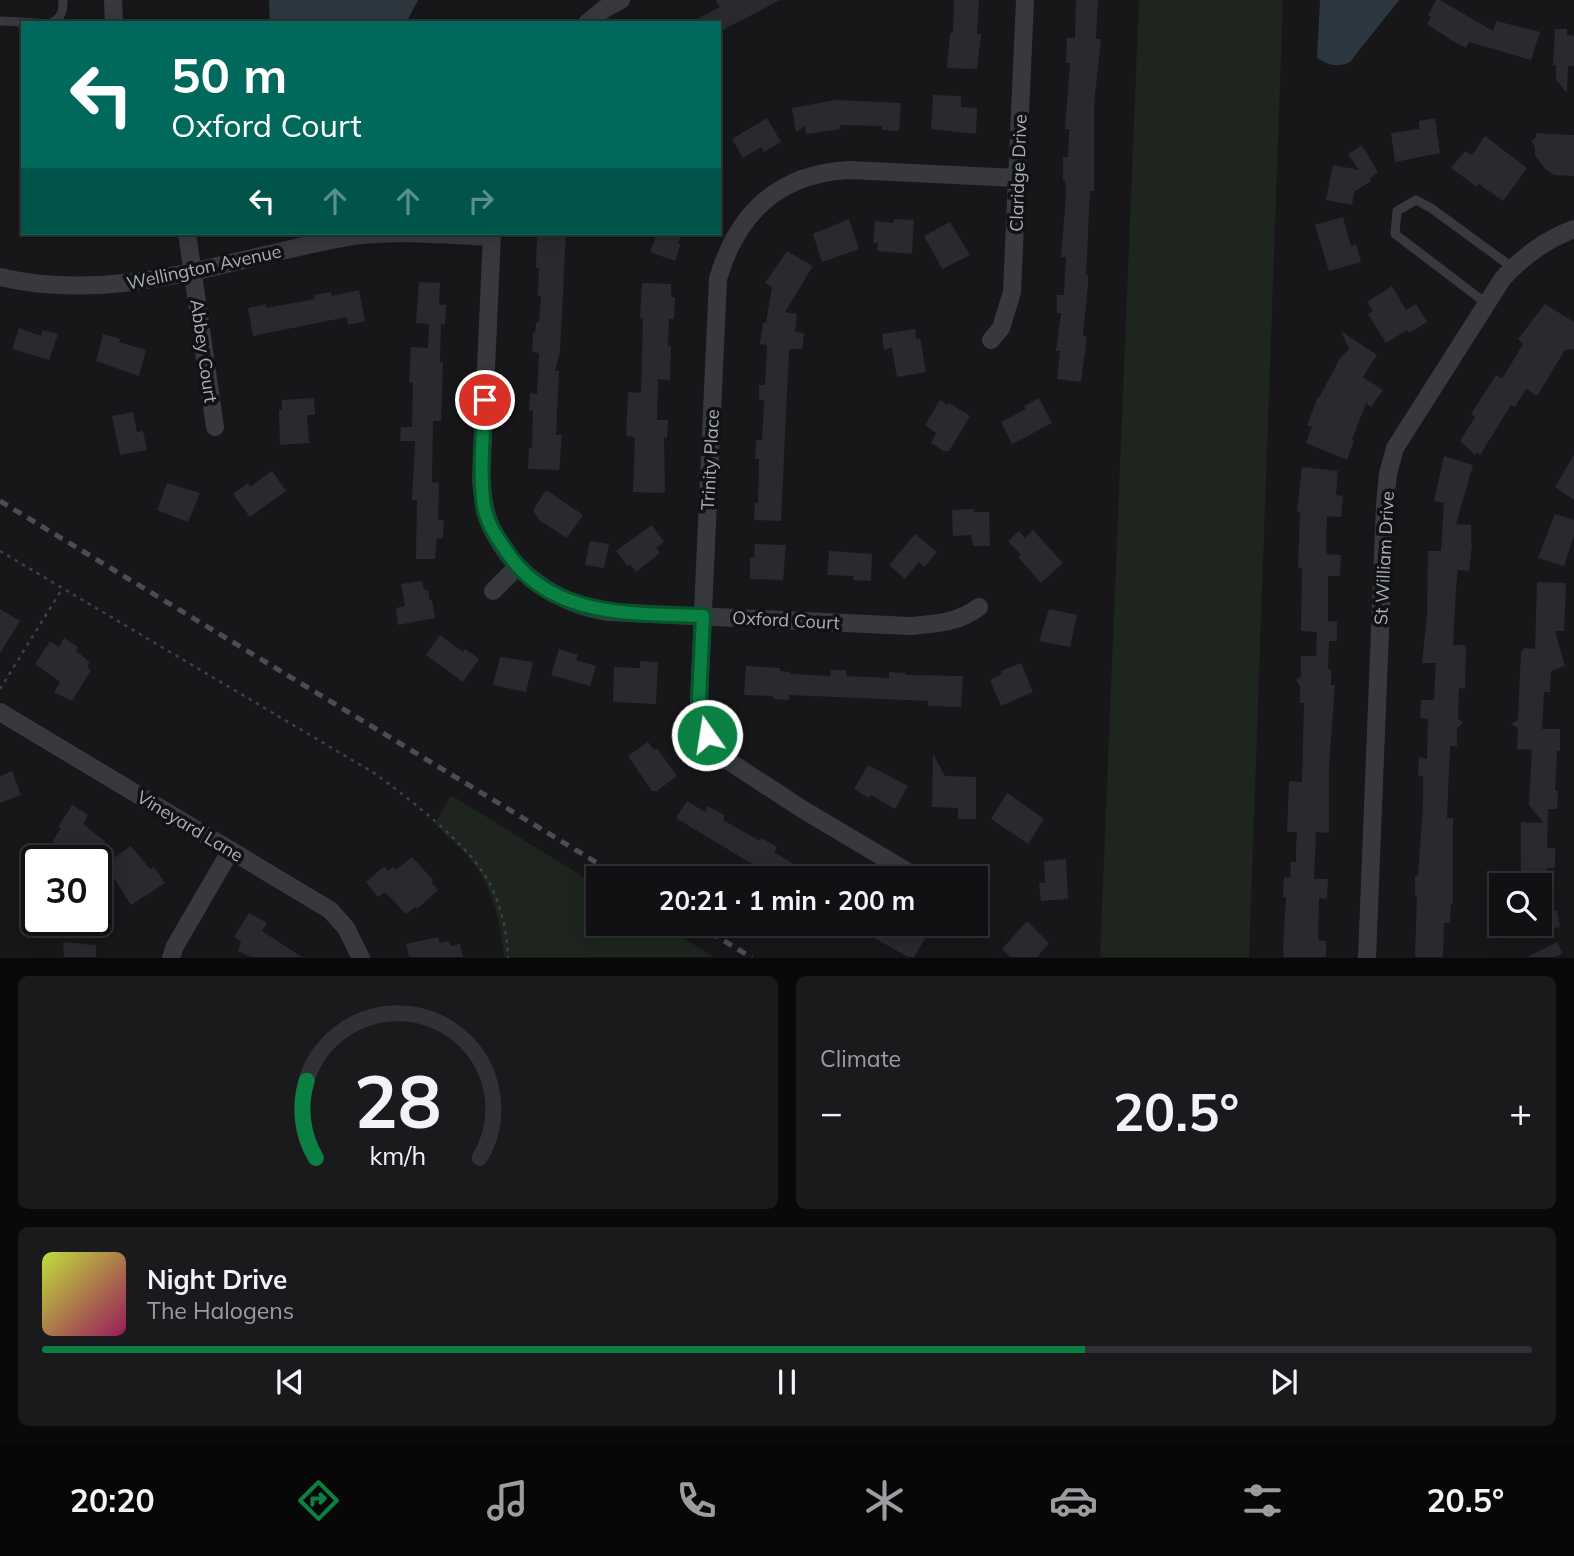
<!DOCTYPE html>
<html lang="en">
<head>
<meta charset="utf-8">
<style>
  :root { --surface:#111114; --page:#1a1a1d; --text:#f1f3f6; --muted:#9c9da0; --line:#303134; --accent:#0b8043 }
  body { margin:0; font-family:Mulish,sans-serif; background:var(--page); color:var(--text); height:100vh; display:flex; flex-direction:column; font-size:26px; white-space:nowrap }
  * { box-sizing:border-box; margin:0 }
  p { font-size:23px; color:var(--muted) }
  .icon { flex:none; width:38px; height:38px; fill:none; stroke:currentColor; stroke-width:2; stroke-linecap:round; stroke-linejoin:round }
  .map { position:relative; height:958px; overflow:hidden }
  .side { display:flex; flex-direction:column; gap:18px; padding:18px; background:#09090b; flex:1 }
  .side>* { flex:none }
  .hud { position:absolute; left:21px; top:21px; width:700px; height:214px; border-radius:0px; box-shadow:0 4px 18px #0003,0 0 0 2px var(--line); background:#00695c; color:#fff; overflow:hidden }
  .fabs { position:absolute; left:1489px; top:873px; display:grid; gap:14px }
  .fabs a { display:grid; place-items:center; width:63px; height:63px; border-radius:0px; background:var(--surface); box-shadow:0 4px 18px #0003,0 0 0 2px var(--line); font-size:35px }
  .speed { position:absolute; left:21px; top:845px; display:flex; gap:14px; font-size:35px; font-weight:700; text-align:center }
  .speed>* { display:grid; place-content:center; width:91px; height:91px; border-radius:50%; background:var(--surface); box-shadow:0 4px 18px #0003,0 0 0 2px var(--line); line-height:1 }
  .speed .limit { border:4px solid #111; border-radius:10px; background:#fff; color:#111 }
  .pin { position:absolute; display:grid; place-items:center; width:60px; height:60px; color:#fff; margin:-30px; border:4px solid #fff; border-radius:50%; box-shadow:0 2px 7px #0007 }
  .me { position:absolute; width:77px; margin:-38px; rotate:347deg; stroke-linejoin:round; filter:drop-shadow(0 0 5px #0008) }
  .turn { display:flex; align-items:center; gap:24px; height:147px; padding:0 35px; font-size:32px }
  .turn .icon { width:91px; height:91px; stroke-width:2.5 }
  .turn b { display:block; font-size:49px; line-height:60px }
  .lanes { display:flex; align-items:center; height:66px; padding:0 35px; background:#0003; justify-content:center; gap:35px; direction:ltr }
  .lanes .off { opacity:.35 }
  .big { font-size:52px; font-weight:700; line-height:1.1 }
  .side .card { flex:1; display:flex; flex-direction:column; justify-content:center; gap:10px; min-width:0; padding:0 24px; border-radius:10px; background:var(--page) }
  .side .dial { align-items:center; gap:0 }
  .dial svg { height:182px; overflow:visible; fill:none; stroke:var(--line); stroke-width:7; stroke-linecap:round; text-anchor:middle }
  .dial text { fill:var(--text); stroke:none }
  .song { display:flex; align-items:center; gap:21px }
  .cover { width:84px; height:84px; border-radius:10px; background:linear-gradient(135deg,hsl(70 70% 55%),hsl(330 70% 35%)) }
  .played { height:7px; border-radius:4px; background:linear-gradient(90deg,var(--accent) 70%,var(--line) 70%) }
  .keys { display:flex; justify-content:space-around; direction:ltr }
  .heat { display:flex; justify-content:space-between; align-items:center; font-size:38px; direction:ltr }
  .side .tiles { flex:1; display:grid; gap:18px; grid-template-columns:1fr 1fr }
  .card:last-child { grid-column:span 2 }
  .trip { position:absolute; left:586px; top:866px; width:402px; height:70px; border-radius:0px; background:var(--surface); box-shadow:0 4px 18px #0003,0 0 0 2px var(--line); font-weight:700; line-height:70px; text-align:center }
  .menu { display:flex; height:112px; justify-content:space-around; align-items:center; background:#070708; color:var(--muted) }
  .menu .icon { width:49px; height:49px }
  .menu .current { color:var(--accent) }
  .menu b { font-size:32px; color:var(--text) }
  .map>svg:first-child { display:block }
  .green { fill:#1d251e }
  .water { fill:#2c373f }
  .building { fill:#2a2a2e }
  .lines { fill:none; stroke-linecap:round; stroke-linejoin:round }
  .path { stroke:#3e4046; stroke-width:2.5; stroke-dasharray:3.5 5; stroke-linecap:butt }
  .lane { stroke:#38393f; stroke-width:9 }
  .street { stroke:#38393f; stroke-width:18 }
  .rail { stroke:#4b4d54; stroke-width:5; stroke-dasharray:9 7; stroke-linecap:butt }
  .route-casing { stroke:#07532c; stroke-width:18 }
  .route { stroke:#0b8043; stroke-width:12 }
  .labels { text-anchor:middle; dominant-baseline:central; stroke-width:7; stroke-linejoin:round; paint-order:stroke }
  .street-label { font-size:18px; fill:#a8aebb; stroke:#121215 }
</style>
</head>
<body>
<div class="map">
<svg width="1574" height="958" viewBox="0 0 1574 958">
  <rect width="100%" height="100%" fill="#17171a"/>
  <path class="green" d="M1139,0H1283L1249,957H1100Z
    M451,795L598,886V924H660L714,957H504C501,924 494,891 474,864C463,849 447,837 435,824Z"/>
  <path class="water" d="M269,0H418L406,23H270Z
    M1320,0H1399L1350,62C1337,68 1329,65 1317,58Z"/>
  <path class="building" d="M716,0H780L719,32V23H689L720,7Z
    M954,0H979L977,34H981L977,69L947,68L950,33H953Z
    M1076,0H1098L1096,39H1101L1094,105V191H1090L1086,275H1088V286L1083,336L1087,337L1081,382L1057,379L1060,351H1056L1061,313H1057V295H1064L1066,257H1061L1066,195L1065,181H1063V157H1068L1069,129H1065L1070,63H1066L1067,38H1075Z
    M1436,0H1440L1493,31L1496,21L1540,32L1531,60L1469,42L1466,48L1451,40L1427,24L1431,17L1428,15Z
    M1555,29H1567V35L1574,36V66H1568L1567,93L1556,80V65H1553Z
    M933,95L961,96V107L977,108L976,134L931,129Z
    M836,100L901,103L899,131L882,130V126L840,125L841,129L806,134L805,126L796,132L792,108Z
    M767,118L781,142L764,152L761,147L743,158L732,139Z
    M1435,118L1440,153L1395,162L1391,133L1419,129V121Z
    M1536,133L1574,135V176L1554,175L1545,169L1535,155V146L1531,142L1536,137Z
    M1485,136L1527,168L1503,201L1479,184L1477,187L1451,168L1465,151L1472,155Z
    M1362,145L1378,172L1370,178L1371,181L1354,192L1352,205L1326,200L1333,165L1359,170L1348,154Z
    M1343,217L1351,246L1356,244L1361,262L1329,271L1315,225Z
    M849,219L859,249L822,262L813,234Z
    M894,219L914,220L912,254L877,251L878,242L873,244L875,221L893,223Z
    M950,222L970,255L942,269L924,236Z
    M537,233H566L560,352L555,371H559L556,435H562L559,470L528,469L529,448H532L533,411L529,410L530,393L537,394L539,353L532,352L533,333H535L536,322H539L541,296H538V291L539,268H536Z
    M657,233H682L678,244H681L675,261L650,252Z
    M787,251L813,266L785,312L797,314L795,332L804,333L802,349H789L781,521L754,520L755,503H758L759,459H755L756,440H762L764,400H759V385H765L767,345L760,344L763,323H766L772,287L765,283Z
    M419,282L440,283L439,305H446L445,325L441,324L440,362H443L441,421H433L432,482L439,483L438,520H444L443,538H437L435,559H416L417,500H412L415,441H400L401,427H412L413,383L409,382L411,347L428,348L429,324L416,323Z
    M642,283L671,284V297H675L674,319H669L668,346H671L670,380L658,379L657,420H668L667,438H664L665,493L633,492L635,437L626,436L628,392L641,393L643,318H640Z
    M1392,286L1406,310L1416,304L1427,322L1409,333L1407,330L1386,343L1368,314L1373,311L1367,302Z
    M359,290L365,321L348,325L347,317L253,336L248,308L266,304V308L288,304L315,299L314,295L331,292L332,296Z
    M1545,304L1574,322V349L1565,350L1537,396L1526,389L1515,407L1511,405L1480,455L1476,452L1475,455L1460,441L1475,417L1471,414L1496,375L1502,379L1523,344L1518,339Z
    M19,328L41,336L43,330L58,334L49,360L12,349Z
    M915,329L916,339L920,338L926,372L897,377L892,348L884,349L882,334Z
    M1341,331L1377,355L1363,377L1383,390L1371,407L1366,403L1352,440L1354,441L1347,460L1306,443L1312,427L1307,425L1318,397L1319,398L1340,358L1349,349Z
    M103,334L120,339L119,342L146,350L139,376L96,361Z
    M314,398L315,415H307L309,443L280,445L279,410H282V400Z
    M1039,398L1052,423L1012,444L1001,422L1026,409L1024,406Z
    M940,400L948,405L949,403L970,416L949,451H944L931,443L936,433L925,425Z
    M133,412L137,432L143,431L147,450L120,455L112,416Z
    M1574,455V500L1555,487Z
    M1444,456L1473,465L1456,524L1471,525V542L1472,544L1469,571L1458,570L1456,586L1453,645H1465L1466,647L1465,689L1459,688L1458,718L1463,723L1457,728V746H1450L1447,818H1453V903L1451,904L1450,923H1444L1443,957H1415L1417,895H1415V876H1418L1423,804V776H1418L1419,757L1427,759L1428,719L1420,718L1421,700H1434L1436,663H1422L1427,616L1428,551H1441L1444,503L1434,501Z
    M1302,467L1338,471L1336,495L1343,496L1341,517L1327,516L1326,542L1327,554L1341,555L1340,576H1328V621L1337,622V641H1329L1328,669L1331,670V685H1335L1329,765V833L1316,832L1314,879H1328L1327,899L1319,898L1318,940L1326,941V957H1284L1283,950L1286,897H1283L1284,877L1290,878L1291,862H1296V847L1297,832H1287L1289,781L1302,782L1304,703H1300V686L1296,680L1301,676V656H1316L1317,632L1301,631L1302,568H1298L1300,512H1297Z
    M272,471L286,491L250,517L233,494L248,483L250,487Z
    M167,483L200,493L188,522L157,510Z
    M546,490L583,515L567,538L539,520L533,510Z
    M974,509V512H989L990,546H973L971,535L953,536L952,510Z
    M1555,514L1574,520V536L1564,566L1538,558Z
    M652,525L664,542L656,548L660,553L636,572L630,564L628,566L616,551Z
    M1033,530L1063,563L1041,583L1018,557L1021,555L1008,541L1019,531L1025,538Z
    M915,534L937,552L924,567L919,562L905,579L889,565Z
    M590,541L609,544L604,568L585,565Z
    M755,544L786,545L783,580L750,579V557L754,558Z
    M829,551L872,554L871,581L853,580L854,576L827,575Z
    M422,581L424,590H428L430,601L432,600L435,618L398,625L396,608L405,606L401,584Z
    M1537,582L1566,583L1564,631H1555L1565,666L1551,671L1550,692H1544L1542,729H1560V751H1557L1555,791H1558L1557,809H1548L1547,848H1555V868H1547L1554,911L1557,910L1560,927L1540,931V886H1521V822L1544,823L1529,805L1532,750L1517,749L1518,728L1511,724L1518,720L1521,652L1525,648L1535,649Z
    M0,609L20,621L0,653Z
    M1049,609L1077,615L1070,647L1039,641Z
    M440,635L463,652L465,649L479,659L463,682L426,655Z
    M64,638L78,647L76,651L90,662L87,667L91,670L72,701L54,692L60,682L35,664L50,641L59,647Z
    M559,649L578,655L576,660L596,666L590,686L551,675Z
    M500,657L533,662L526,692L493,685Z
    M640,661L658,662L656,704L613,702L614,667L640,668Z
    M1021,663L1033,692L1001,706L990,680L1002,674L1001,671Z
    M746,666L780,668V671L790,672V674L830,676L831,670H846V676L889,678V672L906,673L905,675L963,676L961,707L928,706V701L789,695V700L773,699V696L744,695Z
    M648,742L654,750L657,748L677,776L657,791H652L628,756Z
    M933,754L945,776L976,777V819H958V808L932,807Z
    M868,765L908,786L895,809L871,795L869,798L854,789Z
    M12,771L21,795L0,803V776Z
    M1007,793L1044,819L1028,844L991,819Z
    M687,801L705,812L708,806L725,816L723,820L760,841L762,838L777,847L774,852L797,866L799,863L825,878H778L754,865L676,818Z
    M72,805L88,815L83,824L105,841L92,861H83L68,851L62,853L61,847L52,842L61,828L58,827Z
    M131,846L150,869L154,867L165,883L131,905L105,864Z
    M412,857L433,880L431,882L438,890L417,909L415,907L406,914L385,892L378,897L366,882L382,868L385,867L388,871L393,867L396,870Z
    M1066,859L1068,899L1041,901L1039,883H1045L1044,861Z
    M249,913L267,923L262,931L302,957H251L238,951L241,941L234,937Z
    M1027,921L1049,943L1037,957H1010L1002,949Z
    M829,924H893L910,934L913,929L926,937L914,957H908L860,930L854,939Z
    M438,937L440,943L449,941L451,946L460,944L463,957H409L406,944Z
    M63,942L96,945V957H64Z
    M1557,942L1563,953L1555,957H1527Z"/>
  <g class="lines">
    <path class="path" d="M0,551L374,773C407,797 459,837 482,871C499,895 507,928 508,958
      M0,689L62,589"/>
    <path class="lane" d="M0,21L38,23
      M51,23C62,18 63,11 63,0
      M1487,304L1395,234L1397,211L1416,200L1431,208L1513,268"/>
    <path class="street" d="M113,0L114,23
      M587,23L604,9L621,0
      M187,233L215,427
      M492,233L481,481C483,496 484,511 490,524C510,572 559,605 609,612L910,626C935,624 958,623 979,607
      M0,277C102,301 196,270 295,248C314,244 333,239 353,236C398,230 446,235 491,237
      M991,340L1001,328L1012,292L1025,0
      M493,591L518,566
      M0,712L330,910L346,928L361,958
      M918,878L802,809L721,756L707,735L699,700L718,279C737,213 779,173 850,170L1017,178
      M171,958L175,946L231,850
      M1367,958L1385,505L1388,474L1395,448L1503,278C1524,256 1545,240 1574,229"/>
    <path class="rail" d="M0,501L622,878
      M697,924L752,958"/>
  </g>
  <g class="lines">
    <g class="route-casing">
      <path id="route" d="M485,400C483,435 479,472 484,507C487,523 496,536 505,549C549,619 631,613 703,616L699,700L707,735"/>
    </g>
    <use href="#route" class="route"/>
  </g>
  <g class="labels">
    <g class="street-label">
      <text transform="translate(1018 173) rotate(-88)">Claridge Drive</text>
      <text transform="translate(204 267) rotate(-12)">Wellington Avenue</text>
      <text transform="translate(204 351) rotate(82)">Abbey Court</text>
      <text transform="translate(710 460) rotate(-87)">Trinity Place</text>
      <text transform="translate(1384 558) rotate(-87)">St William Drive</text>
      <text transform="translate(786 620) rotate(3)">Oxford Court</text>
      <text transform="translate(190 826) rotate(31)">Vineyard Lane</text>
    </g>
  </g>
</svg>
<div class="fabs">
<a><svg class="icon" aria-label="search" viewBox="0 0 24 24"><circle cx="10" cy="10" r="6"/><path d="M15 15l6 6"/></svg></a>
</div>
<div class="speed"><div class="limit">30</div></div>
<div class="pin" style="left:485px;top:400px;background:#d93025"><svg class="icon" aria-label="arrive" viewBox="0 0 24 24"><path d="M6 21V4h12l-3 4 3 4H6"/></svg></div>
<svg class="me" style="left:707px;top:735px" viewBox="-20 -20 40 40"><circle r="17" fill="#0b8043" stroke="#fff" stroke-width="3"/><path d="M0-11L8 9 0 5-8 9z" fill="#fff"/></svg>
<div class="trip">20:21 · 1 min · 200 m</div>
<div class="hud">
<div class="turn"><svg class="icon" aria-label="left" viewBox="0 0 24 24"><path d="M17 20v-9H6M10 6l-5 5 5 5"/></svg><div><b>50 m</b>Oxford Court</div></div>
<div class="lanes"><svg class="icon" aria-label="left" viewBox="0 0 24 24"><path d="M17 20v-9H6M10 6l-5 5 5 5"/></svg><svg class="icon off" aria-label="ahead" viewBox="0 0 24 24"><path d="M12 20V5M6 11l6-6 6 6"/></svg><svg class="icon off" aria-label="ahead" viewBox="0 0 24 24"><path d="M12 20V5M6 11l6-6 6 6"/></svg><svg class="icon off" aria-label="right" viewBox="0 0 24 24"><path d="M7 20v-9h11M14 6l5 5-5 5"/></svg></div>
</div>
</div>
<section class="side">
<div class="tiles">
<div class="card dial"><svg viewBox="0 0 100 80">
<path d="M14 69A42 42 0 1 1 86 69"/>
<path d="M14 69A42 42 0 0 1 10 35" stroke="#0b8043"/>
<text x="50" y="56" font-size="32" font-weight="700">28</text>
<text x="50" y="72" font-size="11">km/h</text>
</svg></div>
<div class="card"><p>Climate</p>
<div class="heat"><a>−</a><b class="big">20.5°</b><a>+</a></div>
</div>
<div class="card">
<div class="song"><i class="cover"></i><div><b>Night Drive</b><p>The Halogens</p></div></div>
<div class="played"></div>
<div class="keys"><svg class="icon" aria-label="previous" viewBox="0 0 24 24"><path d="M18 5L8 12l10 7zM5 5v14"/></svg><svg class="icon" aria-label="pause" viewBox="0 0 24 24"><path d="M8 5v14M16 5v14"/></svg><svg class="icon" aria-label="next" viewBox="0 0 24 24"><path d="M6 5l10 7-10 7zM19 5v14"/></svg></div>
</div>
</div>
</section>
<nav class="menu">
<b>20:20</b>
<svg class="icon current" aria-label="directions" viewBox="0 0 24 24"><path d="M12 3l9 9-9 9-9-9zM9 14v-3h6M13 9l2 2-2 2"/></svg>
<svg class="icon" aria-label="music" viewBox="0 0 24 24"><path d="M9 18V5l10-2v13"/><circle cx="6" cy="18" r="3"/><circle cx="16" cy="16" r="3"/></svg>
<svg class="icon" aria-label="phone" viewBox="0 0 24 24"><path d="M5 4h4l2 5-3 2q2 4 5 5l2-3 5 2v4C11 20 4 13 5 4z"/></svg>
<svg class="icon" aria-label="climate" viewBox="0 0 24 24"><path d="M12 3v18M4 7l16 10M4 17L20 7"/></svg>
<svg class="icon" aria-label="car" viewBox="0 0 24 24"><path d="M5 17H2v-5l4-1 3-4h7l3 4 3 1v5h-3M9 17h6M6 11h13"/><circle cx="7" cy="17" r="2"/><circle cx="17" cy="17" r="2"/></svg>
<svg class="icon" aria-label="filters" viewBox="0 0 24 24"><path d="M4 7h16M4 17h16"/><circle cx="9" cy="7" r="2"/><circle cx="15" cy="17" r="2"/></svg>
<b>20.5°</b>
</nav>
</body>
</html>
